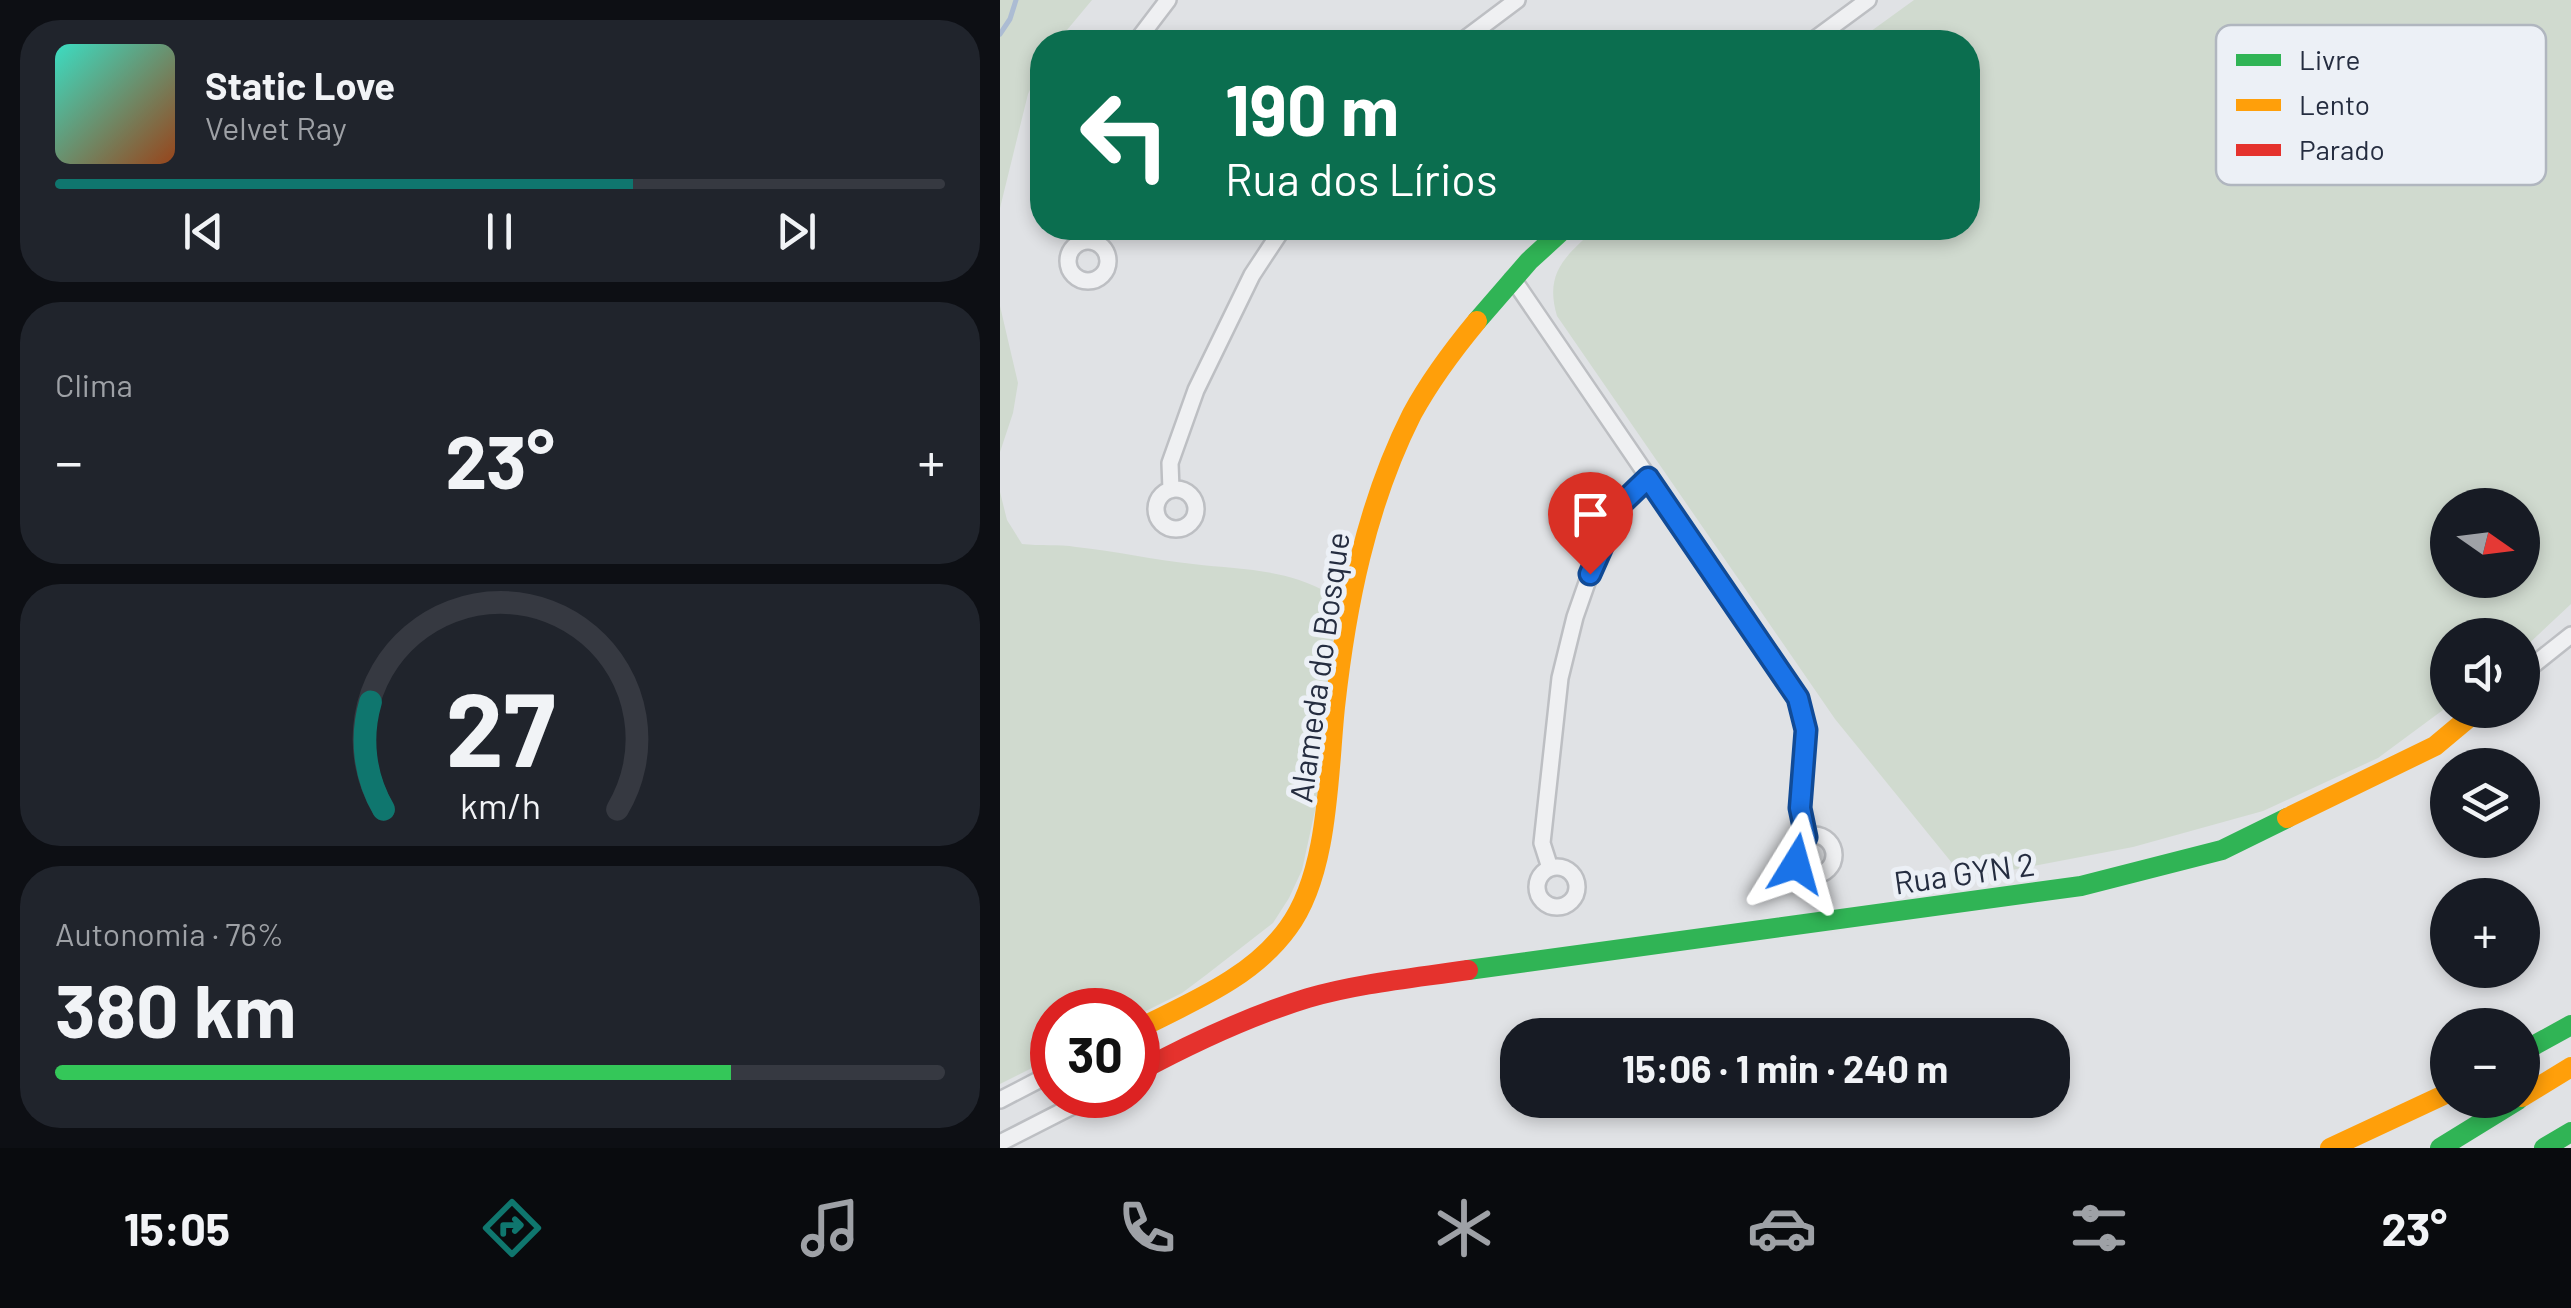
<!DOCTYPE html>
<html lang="pt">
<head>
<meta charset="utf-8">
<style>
  :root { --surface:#171b24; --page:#20242c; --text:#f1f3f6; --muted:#9ea1a6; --line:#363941; --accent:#0f766e }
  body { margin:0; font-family:Barlow,sans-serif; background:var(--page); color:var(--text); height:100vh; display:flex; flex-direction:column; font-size:38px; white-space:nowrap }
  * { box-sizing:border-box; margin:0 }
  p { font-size:32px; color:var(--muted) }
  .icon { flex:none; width:55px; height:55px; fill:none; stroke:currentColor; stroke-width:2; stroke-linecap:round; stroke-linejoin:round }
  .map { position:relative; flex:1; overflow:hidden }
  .sheet { display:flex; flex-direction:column; gap:20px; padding:20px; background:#0d0f14; width:1000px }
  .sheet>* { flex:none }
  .guide { position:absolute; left:30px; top:30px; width:950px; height:210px; border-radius:40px; box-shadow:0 5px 15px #0003; background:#0b6e4f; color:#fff; overflow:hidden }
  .needle { width:65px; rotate:104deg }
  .buttons { position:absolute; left:1430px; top:488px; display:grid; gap:20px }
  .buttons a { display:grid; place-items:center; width:110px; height:110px; border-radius:50%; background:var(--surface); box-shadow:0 5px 15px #0003; font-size:50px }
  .speed { position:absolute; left:30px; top:988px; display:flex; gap:20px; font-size:50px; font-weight:700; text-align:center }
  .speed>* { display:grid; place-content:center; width:130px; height:130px; border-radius:50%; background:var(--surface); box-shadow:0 5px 15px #0003; line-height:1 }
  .speed .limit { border:15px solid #d22; background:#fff; color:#111 }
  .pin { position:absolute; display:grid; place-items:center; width:85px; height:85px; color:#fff; margin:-102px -42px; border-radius:50% 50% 50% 0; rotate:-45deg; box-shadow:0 0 10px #0007 }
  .pin .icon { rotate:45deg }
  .me { position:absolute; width:110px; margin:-55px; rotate:8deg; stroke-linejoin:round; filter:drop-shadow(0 0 8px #0008) }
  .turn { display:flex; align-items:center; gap:35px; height:210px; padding:0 30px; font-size:45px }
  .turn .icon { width:130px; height:130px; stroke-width:2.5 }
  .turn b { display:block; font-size:70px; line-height:85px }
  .big { font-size:75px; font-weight:700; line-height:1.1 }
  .sheet .tile { flex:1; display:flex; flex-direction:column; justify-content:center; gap:15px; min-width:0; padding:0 35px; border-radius:40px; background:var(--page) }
  .sheet .dial { align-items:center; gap:0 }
  .dial svg { height:260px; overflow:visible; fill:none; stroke:var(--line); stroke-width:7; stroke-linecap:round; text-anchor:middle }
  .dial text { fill:var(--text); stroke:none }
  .song { display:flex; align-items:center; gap:30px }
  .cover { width:120px; height:120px; border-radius:15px; background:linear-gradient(135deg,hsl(170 70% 55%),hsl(20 70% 35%)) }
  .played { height:10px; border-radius:5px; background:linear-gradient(90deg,var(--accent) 65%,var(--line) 65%) }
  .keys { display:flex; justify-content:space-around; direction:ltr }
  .heat { display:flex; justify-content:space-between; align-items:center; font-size:55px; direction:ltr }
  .charge { height:15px; border-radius:8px; background:linear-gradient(90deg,#34c759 76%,var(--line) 0) }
  .trip { position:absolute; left:500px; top:1018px; width:570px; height:100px; border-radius:40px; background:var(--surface); box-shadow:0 5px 15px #0003; font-weight:700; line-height:100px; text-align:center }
  .menu { display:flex; height:160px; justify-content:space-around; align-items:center; background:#090b0e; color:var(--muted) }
  .menu .icon { width:70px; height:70px }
  .menu .on { color:var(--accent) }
  .menu b { font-size:45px; color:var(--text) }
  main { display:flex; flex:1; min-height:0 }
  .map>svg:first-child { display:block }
  .green { fill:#d0dacf; fill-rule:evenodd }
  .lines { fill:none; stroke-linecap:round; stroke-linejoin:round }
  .stream { stroke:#acbcd3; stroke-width:5 }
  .street-casing { stroke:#bdbfc3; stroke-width:20 }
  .street { stroke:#eff0f2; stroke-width:15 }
  .fast { stroke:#30b455; stroke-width:20 }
  .slow { stroke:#ff9f0a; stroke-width:20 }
  .jam { stroke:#e5322d; stroke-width:20 }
  .route-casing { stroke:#114b97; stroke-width:25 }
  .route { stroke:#1a73e8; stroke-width:18 }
  .labels { text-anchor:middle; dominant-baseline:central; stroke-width:10; stroke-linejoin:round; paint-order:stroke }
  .street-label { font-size:32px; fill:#252d40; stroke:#ecf0f6 }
  .key { fill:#ecf0f6; stroke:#b0b6bf; stroke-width:2.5 }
  .key-label { font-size:28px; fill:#252d40 }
</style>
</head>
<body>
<main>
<section class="sheet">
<div class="tile">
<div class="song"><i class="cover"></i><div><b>Static Love</b><p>Velvet Ray</p></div></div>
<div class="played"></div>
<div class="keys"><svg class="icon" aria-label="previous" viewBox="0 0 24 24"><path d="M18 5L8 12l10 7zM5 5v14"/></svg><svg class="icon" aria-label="pause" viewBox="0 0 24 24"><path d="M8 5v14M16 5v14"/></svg><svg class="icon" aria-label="next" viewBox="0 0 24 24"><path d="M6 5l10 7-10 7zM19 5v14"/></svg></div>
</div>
<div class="tile"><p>Clima</p>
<div class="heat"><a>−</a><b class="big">23°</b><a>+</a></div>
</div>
<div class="tile dial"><svg viewBox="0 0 100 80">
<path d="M14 69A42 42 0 1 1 86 69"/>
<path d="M14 69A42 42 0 0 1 10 36" stroke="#0f766e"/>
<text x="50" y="56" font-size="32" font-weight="700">27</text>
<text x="50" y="72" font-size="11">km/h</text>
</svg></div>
<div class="tile"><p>Autonomia · 76%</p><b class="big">380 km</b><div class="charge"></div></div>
</section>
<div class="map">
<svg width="1571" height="1148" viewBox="0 0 1571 1148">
  <rect width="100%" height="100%" fill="#e0e2e5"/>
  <path class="green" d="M0,0H92L57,42H42V66L28,94L0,208Z
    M914,0H1571V604L1523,649L1522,635H1448L1447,707L1378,758L1263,811L1133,847L965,879L835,719L557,316C544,272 566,256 596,228H968V42H856ZM1448,505H1522V580H1448Z
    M0,306L18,383L13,413L0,452Z
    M0,492L7,520L22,544C40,546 58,544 76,547C115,551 154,560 193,564C243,570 283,568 329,593L335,622L316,806L302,870L289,898L273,923L206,975L182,993L138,1015V1010H52V1058L0,1084Z"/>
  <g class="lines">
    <path class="stream" d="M0,34L10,19L16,0"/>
    <g class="street-casing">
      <path id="street" d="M136,42L168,0
        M461,42L517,0
        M811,42L868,0
        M68 261a20 20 0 1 1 40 0a20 20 0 1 1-40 0Z
        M513,279L799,698L806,729L800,808L806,837
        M156 509a20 20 0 1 1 40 0a20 20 0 1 1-40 0Z
        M171,490L170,463L196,390L252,275L283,228
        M1522,674L1571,635
        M794 855a20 20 0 1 1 40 0a20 20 0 1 1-40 0Z
        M537 887a20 20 0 1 1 40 0a20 20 0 1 1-40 0Z
        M550,868L542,843L560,678L575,617L590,574L621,503L648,478
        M0,1100L52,1073
        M0,1143L94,1095"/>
    </g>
    <use href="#street" class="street"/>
    <path class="fast" d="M477,321L529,261L565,228
      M468,970L1081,886L1222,850L1287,818
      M1522,1052L1571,1025
      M1440,1148L1518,1100
      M1544,1148L1571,1132"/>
    <path class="slow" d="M1287,818L1435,746L1478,710
      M138,1029C191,1002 252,978 288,928C329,873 328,774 335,707C346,607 366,505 412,414C430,381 453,350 477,321
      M1522,1097L1571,1067
      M1330,1148L1448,1093"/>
    <path class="jam" d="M138,1072C192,1043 249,1016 308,998C360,983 415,978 468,970"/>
  </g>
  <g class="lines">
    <g class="route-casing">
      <path id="route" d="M590,574L621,504L648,478L798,698L806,730L800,808L806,837C796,844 793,853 796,864"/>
    </g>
    <use href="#route" class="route"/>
  </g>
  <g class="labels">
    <g class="street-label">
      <text transform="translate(318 667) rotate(-82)">Alameda do Bosque</text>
      <text transform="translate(964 872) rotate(-8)">Rua GYN 2</text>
    </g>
  </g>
  <rect x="1216" y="25" width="330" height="160" rx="15" class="key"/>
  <rect x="1236" y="54" width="45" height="12" fill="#30b455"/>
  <rect x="1236" y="99" width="45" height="12" fill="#ff9f0a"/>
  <rect x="1236" y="144" width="45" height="12" fill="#e5322d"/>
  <g class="key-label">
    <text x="1299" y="70">Livre</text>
    <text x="1299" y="115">Lento</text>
    <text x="1299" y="160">Parado</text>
  </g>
</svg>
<div class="buttons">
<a><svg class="needle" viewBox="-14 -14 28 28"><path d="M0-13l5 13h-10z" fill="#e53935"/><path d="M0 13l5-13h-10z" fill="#9ea1a6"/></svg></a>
<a><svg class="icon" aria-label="sound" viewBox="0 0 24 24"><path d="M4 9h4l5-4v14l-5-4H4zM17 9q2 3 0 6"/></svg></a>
<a><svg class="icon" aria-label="layers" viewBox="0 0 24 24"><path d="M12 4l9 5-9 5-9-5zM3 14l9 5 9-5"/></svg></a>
<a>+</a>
<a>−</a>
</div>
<div class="speed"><div class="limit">30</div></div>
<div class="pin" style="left:590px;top:574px;background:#d93025"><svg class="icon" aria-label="arrive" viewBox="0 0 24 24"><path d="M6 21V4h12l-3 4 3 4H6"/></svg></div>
<svg class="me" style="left:796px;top:864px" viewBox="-20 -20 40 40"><path d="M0-17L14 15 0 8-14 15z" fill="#1a73e8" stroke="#fff" stroke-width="4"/></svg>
<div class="trip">15:06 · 1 min · 240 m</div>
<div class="guide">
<div class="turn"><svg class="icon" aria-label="left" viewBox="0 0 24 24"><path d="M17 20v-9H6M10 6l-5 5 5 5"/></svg><div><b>190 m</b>Rua dos Lírios</div></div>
</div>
</div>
</main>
<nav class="menu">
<b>15:05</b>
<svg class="icon on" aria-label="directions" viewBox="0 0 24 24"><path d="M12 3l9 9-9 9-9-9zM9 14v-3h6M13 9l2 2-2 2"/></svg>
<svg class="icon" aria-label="music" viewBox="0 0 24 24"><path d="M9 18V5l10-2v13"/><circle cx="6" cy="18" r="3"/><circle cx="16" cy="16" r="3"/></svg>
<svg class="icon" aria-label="phone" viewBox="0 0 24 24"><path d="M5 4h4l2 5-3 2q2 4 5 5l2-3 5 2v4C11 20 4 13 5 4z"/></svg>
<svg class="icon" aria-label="climate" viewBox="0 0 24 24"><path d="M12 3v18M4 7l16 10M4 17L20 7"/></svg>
<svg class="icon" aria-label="car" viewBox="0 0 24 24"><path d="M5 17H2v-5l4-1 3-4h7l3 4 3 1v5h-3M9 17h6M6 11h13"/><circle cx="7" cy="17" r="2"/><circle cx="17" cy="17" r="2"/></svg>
<svg class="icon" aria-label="filters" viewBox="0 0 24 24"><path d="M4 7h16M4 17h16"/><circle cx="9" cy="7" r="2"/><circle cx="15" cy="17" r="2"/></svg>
<b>23°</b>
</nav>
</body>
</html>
